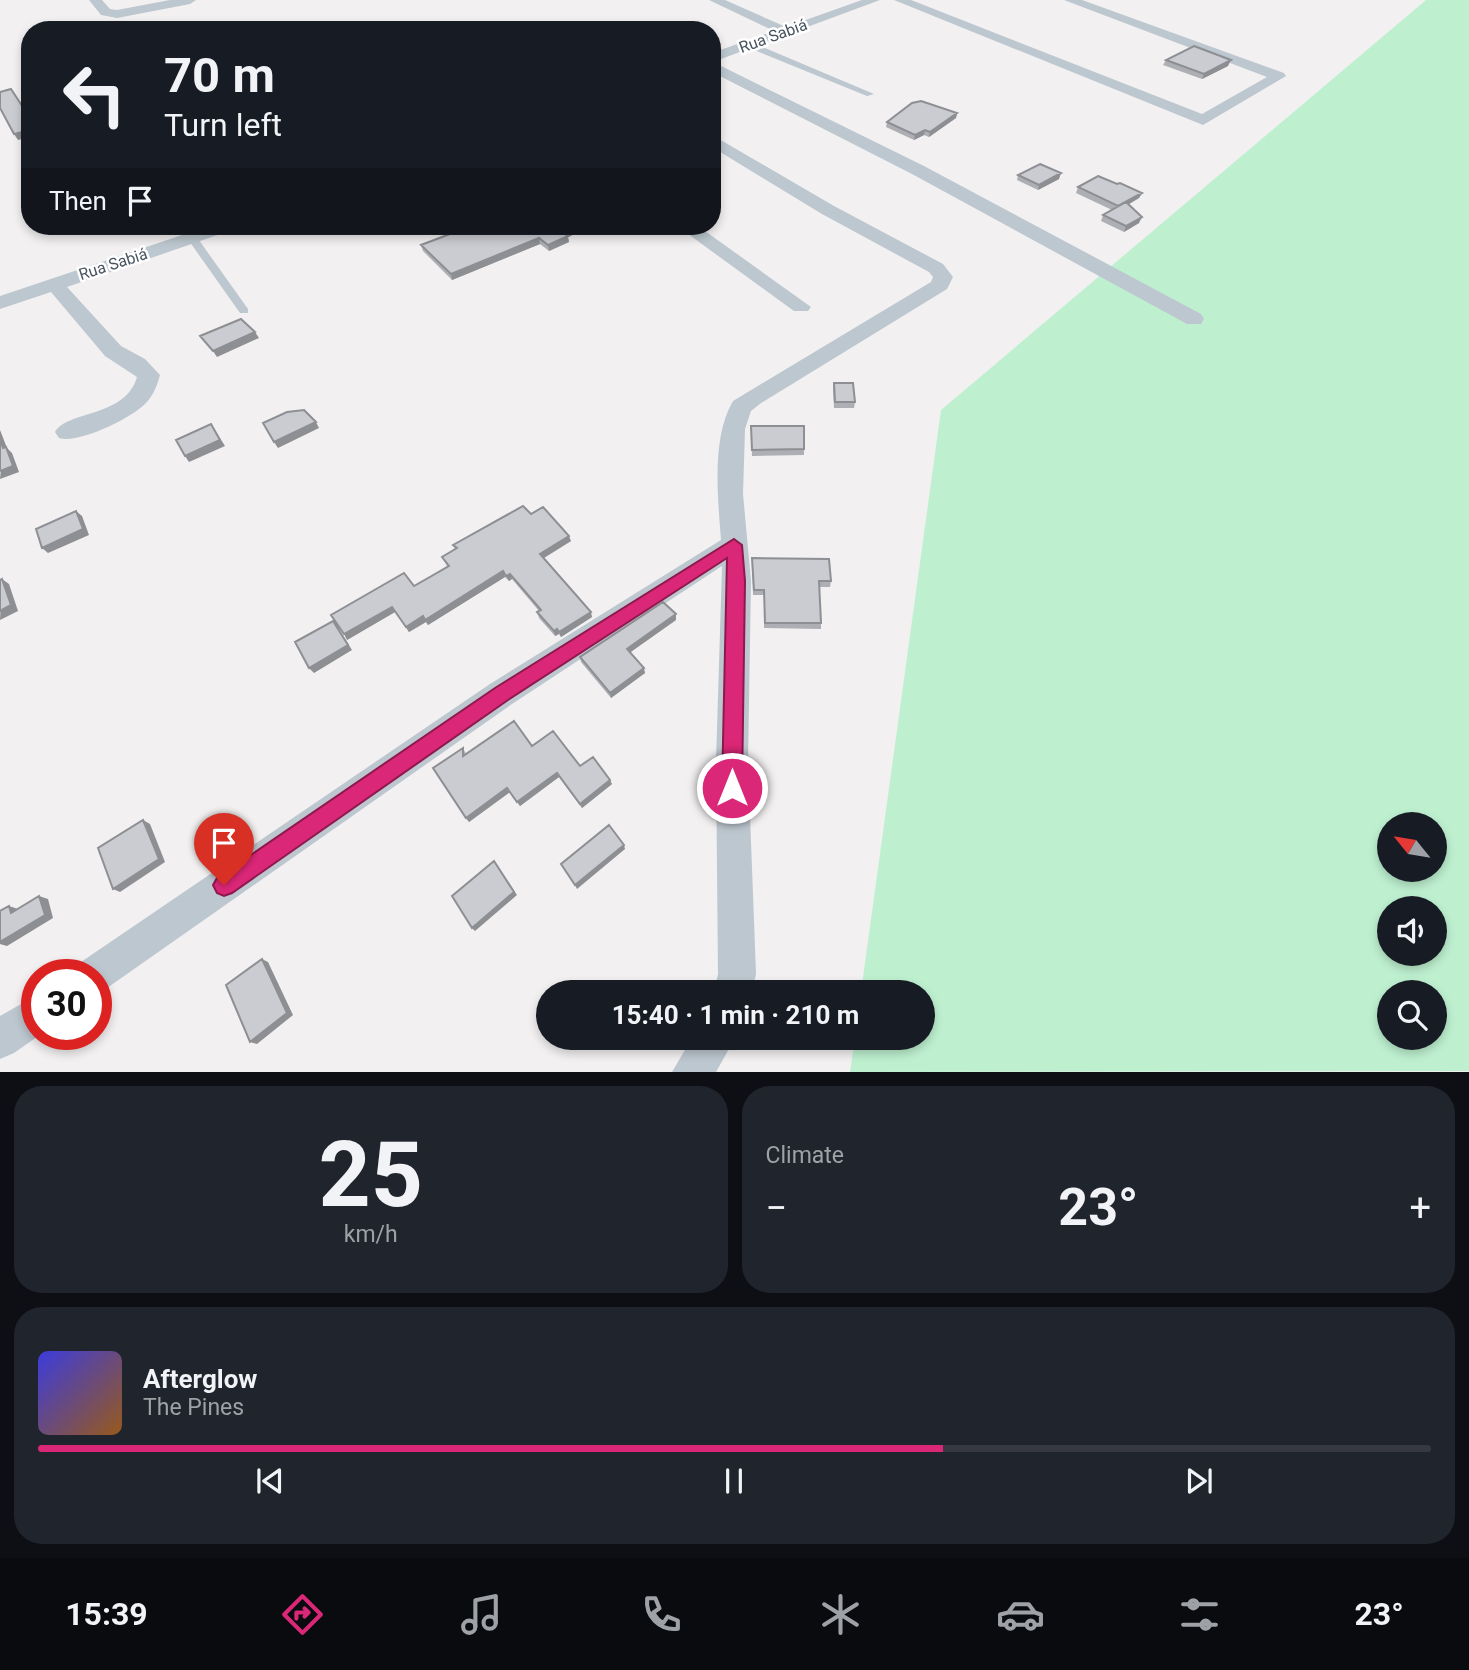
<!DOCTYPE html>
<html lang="en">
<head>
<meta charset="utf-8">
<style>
  :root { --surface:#171b24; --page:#20242c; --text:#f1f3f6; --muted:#9ea1a6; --line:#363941; --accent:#db2777 }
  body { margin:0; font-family:Roboto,sans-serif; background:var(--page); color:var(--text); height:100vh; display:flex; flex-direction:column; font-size:26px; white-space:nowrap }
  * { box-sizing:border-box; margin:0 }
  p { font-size:23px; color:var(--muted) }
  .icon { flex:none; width:38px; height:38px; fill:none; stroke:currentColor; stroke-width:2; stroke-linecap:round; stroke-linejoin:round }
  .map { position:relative; height:1072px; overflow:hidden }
  .drawer { display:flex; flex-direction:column; gap:14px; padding:14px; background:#0d0f14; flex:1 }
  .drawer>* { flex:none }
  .hud { position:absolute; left:21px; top:21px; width:700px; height:214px; border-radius:28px; box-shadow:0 4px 10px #0003; background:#171b24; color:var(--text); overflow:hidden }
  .needle { width:46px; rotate:300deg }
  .tools { position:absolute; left:1377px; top:812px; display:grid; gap:14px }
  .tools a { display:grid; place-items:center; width:70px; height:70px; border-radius:50%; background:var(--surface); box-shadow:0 4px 10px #0003; font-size:35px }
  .speed { position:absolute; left:21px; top:959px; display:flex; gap:14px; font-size:35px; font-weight:700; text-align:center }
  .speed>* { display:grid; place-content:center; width:91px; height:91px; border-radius:50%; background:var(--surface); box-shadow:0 4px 10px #0003; line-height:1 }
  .speed .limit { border:10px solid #d22; background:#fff; color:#111 }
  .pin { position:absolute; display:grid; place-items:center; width:60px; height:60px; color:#fff; margin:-72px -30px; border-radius:50% 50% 50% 0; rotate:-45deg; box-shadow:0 0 7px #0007 }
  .pin .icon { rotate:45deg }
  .me { position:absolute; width:77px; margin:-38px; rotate:0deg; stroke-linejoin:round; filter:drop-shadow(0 0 5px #0008) }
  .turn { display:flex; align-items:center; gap:24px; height:147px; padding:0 28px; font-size:32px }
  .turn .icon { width:91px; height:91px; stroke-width:2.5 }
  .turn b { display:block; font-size:49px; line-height:60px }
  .then { display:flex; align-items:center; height:66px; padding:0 28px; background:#0003; gap:14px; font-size:26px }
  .big { font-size:52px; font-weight:700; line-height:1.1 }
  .drawer .widget { flex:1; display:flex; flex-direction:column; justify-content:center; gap:10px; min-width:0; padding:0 24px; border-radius:28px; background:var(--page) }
  .drawer .dial { align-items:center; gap:0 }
  .dial b { font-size:91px; line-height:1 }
  .song { display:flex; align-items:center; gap:21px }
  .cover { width:84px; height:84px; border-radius:10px; background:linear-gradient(135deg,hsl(240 70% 55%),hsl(30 70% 35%)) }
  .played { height:7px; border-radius:4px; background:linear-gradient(90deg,var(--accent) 65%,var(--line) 65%) }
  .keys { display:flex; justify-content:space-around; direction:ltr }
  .heat { display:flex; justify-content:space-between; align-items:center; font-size:38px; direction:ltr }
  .drawer .tiles { flex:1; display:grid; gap:14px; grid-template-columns:1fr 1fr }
  .widget:last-child { grid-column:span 2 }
  .trip { position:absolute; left:536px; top:980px; width:399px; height:70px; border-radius:35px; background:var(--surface); box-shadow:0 4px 10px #0003; font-weight:700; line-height:70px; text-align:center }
  .tab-bar { display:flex; height:112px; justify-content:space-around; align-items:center; background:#090b0e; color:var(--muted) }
  .tab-bar .icon { width:49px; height:49px }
  .tab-bar .current { color:var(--accent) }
  .tab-bar b { font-size:32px; color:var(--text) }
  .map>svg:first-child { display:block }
  .green { fill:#bef0d0; fill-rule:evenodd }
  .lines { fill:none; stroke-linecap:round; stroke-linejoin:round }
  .lane { fill:#bdc7cf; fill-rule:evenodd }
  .street { fill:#bdc7cf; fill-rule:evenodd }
  .wall { fill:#aeafb5 }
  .shaded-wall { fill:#8d8f93 }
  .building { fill:#caccd2; stroke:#8d8f93; stroke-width:2 }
  .route { fill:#db2777; stroke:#8e194d; stroke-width:2 }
  .labels { text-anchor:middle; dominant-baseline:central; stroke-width:5; stroke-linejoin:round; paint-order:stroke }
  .far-street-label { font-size:16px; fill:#47535e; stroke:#fff }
</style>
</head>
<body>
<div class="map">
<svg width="1469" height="1072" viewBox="0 0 1469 1072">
  <rect width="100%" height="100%" fill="#f2f0f0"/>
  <path class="green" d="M1426,0H1469V1071L850,1072L855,1038H922V992H861L941,410ZM1390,824H1435V870H1390ZM1390,908H1435V954H1390ZM1390,992H1435V1038H1390Z"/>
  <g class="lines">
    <path class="lane" d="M747,43H753L874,94L867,96L747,47Z
      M192,235L196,236L248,309V313H240L187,238Z"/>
    <path class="street" d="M89,0H102L110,9L117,10L170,0H196L190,4L117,18L101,15Z
      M709,0H725L786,27L862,0H880L713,62L924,166L1201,314L1204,319L1201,324H1187L912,174L712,72V53L774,31Z
      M894,0H911L1202,114L1267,77L1064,0H1082L1284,73L1286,76L1203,125Z
      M712,135L834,206L943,264L953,277L947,289L761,403L751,411L745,429L743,494L751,581L748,762L756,974L752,992H714L718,974L716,762L722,566L512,704L107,988L96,993V975H75L81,962L490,684L721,540C718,499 711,438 733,401L931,282L933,277L929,272L822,214L712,147Z
      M209,226H235L232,230L67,287L121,346L145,359L160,375C157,386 153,396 145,404C130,419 78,444 59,438L55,432C68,410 125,418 137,377L105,356L51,292L0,309V296Z
      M677,226H698L811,307L808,311H794Z
      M37,995V1034H41L14,1053L0,1059V1016Z
      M692,1038H735L716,1072H672Z"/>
  </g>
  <path class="wall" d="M1166,60L1228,66L1202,79L1163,65Z
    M957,113L956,118L929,137L924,135L914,140L886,127L887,122Z
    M1018,175L1059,179L1038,190L1017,180Z
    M1117,184L1142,193L1139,198L1128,205L1139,223L1124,232L1101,221L1103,215L1112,210L1076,193L1078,187Z
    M502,226H593L568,237L569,242L549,251L540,244L452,280L423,251L421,245L487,231Z
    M834,383L855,402L854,408H834L833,389Z
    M751,426L804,449V455L752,456Z
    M531,514L571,541L544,558L592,617L561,637L559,634L555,636L539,618L537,612L539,611L512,579L509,581L505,577L428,625L426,622L409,632L395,612L347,640L414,586L447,566L442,557L455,549L453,545Z
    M752,558L831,581L830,587H819L821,623V629L764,628V595H753Z
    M676,620L630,652L645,673L611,698L581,662L580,657Z
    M532,746L580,766L612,784L582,808L559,777L520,806L510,792L469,822L466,818L463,748L466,754Z"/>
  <path class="shaded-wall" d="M1231,60L1228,66L1202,79L1204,74Z
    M957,113L956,118L929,137L930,132Z
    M30,130V137L18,140L14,134Z
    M925,130L924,135L914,140L915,135Z
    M719,165V171L712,174V168Z
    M1061,173L1059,179L1038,190L1039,185Z
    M1142,193L1139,198L1115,212L1118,206Z
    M1142,217L1139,223L1124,232L1126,226Z
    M579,226H593L568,237L569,242L549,251L548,245L563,233Z
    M539,238L540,244L452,280L451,274Z
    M255,332L259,338L217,357L213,351Z
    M316,422L319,428L278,448L274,442Z
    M211,424L225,446L189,462L185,456Z
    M0,430L7,448L12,453L19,472L0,479L3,448L0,440Z
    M76,511L82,516L89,535L48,553L42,548Z
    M569,536L571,541L542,559L540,554Z
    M503,571L505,577L428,625L425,620Z
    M510,574L512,579L509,581L506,576Z
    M2,579L9,584L18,611L0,620Z
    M392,607L395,612L347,640L344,634Z
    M591,612L592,617L561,637L559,632Z
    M676,614V620L628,654L627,649Z
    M423,616L426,622L409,632L406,627Z
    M337,626L352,650L314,673L309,668Z
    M557,629L559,634L555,636L554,631Z
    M644,668L645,673L611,698L610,693Z
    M557,773L559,777L520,806L517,802Z
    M610,780L612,784L582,808L580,804Z
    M507,788L510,792L469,822L466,818Z
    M143,820L150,824L165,862L120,892L113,889Z
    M624,845L625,849L577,889L575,885Z
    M497,865L517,895L475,931L472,928Z
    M39,896L48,899L53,918L7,946L0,944V942Z
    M9,906L18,909L11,913Z
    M262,959L268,962L293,1015L257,1044L250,1042Z"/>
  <path class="building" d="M1194,46L1231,60L1204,74L1166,60Z
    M11,89L30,118V130L14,134L0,108V92Z
    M921,101L957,113L930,132L925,130L915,135L887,122L912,103Z
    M712,161L719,165L712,168Z
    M1040,164L1061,173L1039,185L1018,175Z
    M1098,176L1117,184L1120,183L1142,193L1118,206L1078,187Z
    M1126,202L1142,217L1126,226L1103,215Z
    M471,226H481L487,231L502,226H579L563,233L568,236L548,245L539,238L451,274L421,245Z
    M241,319L255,332L213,351L200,336Z
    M834,383H853L855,402H835Z
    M304,410L316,422L274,442L263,423L287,412Z
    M211,424L220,440L185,456L176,440Z
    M751,426H804V449L752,450Z
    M0,440L3,448L6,447L13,466L0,471Z
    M523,506L531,514L543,507L569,536L540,554L591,612L559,632L557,629L554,631L537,612L541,610L510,574L506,576L503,571L425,620L423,616L406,627L392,607L344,634L331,615L404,573L414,586L449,566L442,557L457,548L453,545Z
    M76,511L83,529L42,548L36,529Z
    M752,558L829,559L831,581H819L821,623H765L764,590H754Z
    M2,579L11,605L0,611V580Z
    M663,602L676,614L627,649L644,668L610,693L580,657Z
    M333,621L348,645L309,668L295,642Z
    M514,721L532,746L553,731L580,766L593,757L610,780L580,804L557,773L517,802L507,788L466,818L433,768L463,748V756Z
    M143,820L159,859L113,889L98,848Z
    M609,825L624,845L575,885L561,864Z
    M494,861L514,892L472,928L452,896Z
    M39,896L45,915L0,942V911L9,906L11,913Z
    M262,959L287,1013L250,1042L226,985Z"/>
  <path class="route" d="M734,539L742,545L745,581L742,788L739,795L732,798L725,795L722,788L727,558L508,700L232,893L224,896L217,893L213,885L217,878L495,688Z"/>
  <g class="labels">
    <g class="far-street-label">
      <text transform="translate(773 36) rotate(-20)">Rua Sabiá</text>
      <text transform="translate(113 264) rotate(-18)">Rua Sabiá</text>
    </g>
  </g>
</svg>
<div class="tools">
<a><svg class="needle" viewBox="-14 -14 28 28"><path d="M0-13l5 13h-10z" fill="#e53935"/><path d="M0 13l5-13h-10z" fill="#9ea1a6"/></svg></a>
<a><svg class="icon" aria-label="sound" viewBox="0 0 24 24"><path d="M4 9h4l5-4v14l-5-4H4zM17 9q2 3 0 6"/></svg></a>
<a><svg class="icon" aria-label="search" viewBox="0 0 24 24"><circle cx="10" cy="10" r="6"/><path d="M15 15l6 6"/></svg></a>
</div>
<div class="speed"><div class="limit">30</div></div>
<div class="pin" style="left:224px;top:885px;background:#d93025"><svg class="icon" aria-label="arrive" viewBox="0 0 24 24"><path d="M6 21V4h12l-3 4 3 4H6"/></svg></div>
<svg class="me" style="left:732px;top:788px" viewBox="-20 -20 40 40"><circle r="17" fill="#db2777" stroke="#fff" stroke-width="3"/><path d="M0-11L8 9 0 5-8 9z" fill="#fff"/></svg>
<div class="trip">15:40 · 1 min · 210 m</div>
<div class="hud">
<div class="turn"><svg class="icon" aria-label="left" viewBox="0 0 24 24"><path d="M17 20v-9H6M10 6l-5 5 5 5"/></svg><div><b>70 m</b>Turn left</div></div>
<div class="then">Then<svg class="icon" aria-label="arrive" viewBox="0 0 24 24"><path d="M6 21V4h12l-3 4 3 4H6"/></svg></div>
</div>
</div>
<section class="drawer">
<div class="tiles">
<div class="widget dial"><b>25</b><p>km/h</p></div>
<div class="widget"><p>Climate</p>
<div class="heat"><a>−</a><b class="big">23°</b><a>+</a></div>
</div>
<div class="widget">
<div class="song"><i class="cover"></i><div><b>Afterglow</b><p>The Pines</p></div></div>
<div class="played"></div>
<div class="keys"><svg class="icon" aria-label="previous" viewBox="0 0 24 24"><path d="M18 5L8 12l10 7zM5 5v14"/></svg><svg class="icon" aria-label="pause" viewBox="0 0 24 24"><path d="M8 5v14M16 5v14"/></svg><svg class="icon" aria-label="next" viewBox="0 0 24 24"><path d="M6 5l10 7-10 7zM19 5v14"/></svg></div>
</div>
</div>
</section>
<nav class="tab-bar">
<b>15:39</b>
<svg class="icon current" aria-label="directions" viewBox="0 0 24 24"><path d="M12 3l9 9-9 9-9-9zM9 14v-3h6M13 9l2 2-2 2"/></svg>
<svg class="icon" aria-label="music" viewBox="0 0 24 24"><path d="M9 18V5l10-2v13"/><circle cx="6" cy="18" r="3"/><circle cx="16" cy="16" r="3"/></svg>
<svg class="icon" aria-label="phone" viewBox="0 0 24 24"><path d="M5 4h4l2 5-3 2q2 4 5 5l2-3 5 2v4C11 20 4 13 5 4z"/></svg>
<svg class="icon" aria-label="climate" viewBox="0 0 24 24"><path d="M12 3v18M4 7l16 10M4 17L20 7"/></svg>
<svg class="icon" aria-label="car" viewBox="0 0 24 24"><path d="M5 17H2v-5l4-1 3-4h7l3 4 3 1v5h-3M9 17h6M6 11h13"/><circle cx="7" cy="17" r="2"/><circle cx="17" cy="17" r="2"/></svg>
<svg class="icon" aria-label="filters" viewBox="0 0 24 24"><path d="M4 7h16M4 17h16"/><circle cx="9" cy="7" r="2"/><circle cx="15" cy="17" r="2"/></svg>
<b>23°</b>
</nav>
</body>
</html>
